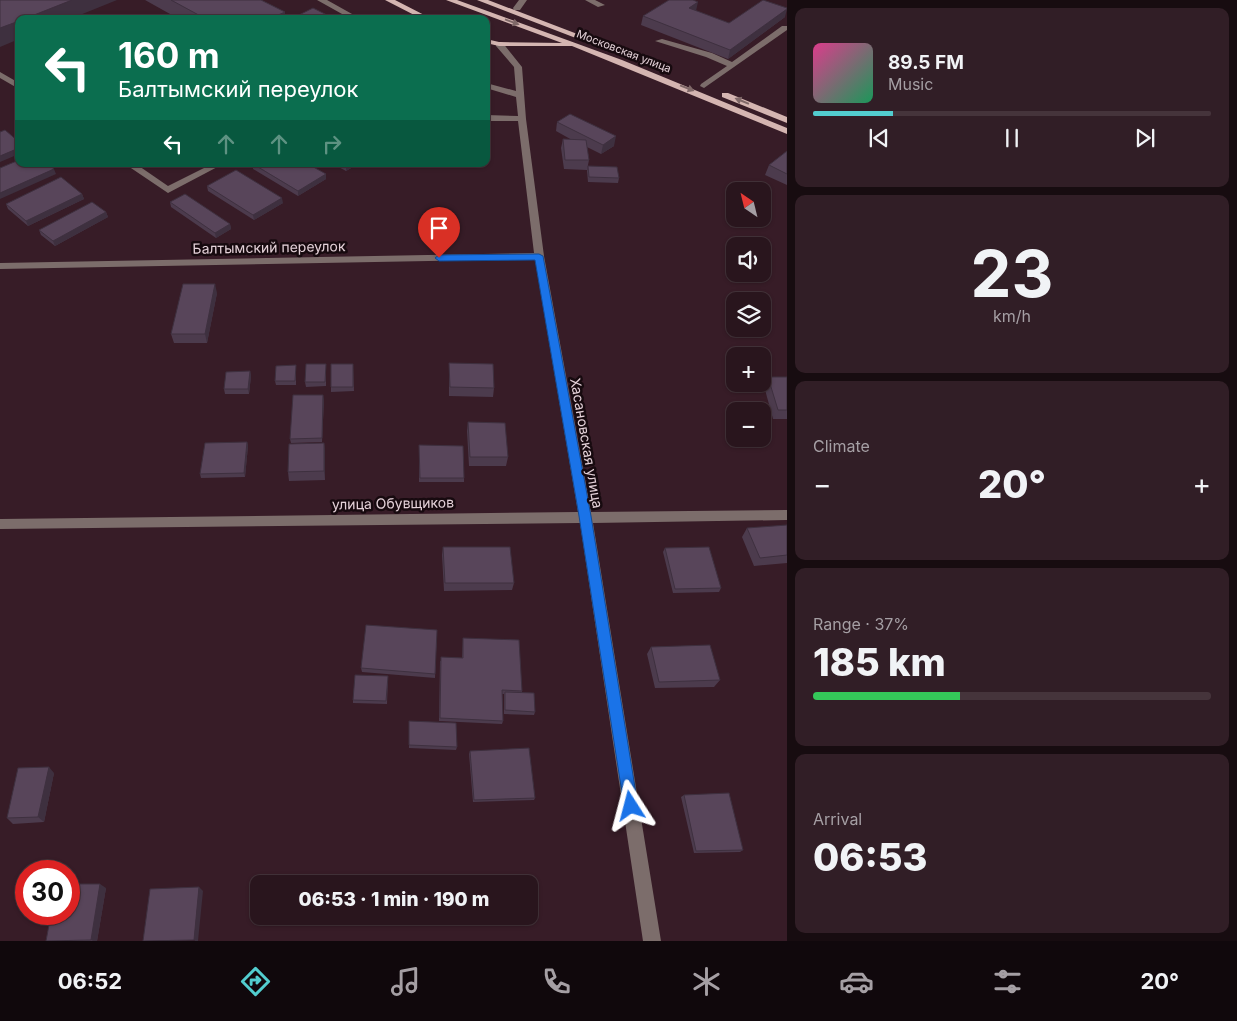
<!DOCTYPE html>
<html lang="en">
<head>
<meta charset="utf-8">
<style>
  :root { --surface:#29151d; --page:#311e26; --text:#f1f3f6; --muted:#a59fa4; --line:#45343b; --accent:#52cdcf }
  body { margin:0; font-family:Inter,sans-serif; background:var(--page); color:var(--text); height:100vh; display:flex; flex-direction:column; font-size:19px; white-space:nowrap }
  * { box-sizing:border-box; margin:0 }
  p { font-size:16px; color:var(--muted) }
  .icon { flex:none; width:28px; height:28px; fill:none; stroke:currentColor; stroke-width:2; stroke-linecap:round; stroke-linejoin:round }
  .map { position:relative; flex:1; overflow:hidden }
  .sheet { display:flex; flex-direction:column; gap:8px; padding:8px; background:#170c10; width:450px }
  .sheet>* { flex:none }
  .guide { position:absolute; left:15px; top:15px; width:475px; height:152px; border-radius:10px; box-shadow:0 1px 4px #0004,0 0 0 1px var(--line); background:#0b6e4f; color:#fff; overflow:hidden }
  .needle { width:32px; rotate:325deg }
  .buttons { position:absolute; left:726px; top:182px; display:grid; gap:10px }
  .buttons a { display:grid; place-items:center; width:45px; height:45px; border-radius:10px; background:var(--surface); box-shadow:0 1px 4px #0004,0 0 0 1px var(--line); font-size:25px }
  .speed { position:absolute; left:15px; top:860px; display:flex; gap:10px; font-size:25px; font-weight:700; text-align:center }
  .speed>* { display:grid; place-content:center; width:65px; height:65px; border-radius:50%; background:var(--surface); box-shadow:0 1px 4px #0004,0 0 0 1px var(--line); line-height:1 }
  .speed .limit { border:8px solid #d22; background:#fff; color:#111 }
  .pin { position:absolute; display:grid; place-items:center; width:42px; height:42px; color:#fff; margin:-51px -21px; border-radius:50% 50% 50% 0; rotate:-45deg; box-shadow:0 0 5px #0007 }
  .pin .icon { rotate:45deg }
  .me { position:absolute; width:55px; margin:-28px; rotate:351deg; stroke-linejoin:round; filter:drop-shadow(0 0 4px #0008) }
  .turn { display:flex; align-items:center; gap:18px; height:105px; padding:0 20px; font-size:22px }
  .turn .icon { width:65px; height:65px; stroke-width:2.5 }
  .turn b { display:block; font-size:35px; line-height:42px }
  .lanes { display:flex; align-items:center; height:48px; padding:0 20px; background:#0003; justify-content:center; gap:25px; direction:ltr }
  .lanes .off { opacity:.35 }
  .big { font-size:38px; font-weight:800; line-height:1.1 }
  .sheet .tile { flex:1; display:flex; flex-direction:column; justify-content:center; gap:8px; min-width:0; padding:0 18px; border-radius:10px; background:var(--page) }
  .sheet .dial { align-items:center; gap:0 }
  .dial b { font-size:65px; line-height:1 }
  .song { display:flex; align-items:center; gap:15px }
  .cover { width:60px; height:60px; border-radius:8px; background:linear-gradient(135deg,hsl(330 70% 55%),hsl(150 70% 35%)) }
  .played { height:5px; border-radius:2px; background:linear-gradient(90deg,var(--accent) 20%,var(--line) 20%) }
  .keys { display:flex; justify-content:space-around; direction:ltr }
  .heat { display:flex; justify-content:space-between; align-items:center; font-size:28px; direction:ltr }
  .charge { height:8px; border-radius:4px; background:linear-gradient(90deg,#34c759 37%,var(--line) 0) }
  .trip { position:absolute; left:250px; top:875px; width:288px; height:50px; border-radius:10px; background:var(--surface); box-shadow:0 1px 4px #0004,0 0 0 1px var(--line); font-weight:800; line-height:50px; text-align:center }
  .menu { display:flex; height:80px; justify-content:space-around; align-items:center; background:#10080c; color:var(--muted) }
  .menu .icon { width:35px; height:35px }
  .menu .active { color:var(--accent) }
  .menu b { font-size:22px; color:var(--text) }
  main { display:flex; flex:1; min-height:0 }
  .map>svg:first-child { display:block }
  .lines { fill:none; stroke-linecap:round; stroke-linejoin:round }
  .minor { fill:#7c6d6b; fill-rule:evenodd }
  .major { fill:#d4b5b1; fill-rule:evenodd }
  .wall { fill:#4c3b4d }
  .shaded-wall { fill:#3e303f }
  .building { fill:#58455a; stroke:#3e303f }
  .oneway { fill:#7f6868 }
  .route { fill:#1a73e8; stroke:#114b97 }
  .labels { text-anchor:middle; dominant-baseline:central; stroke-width:5; stroke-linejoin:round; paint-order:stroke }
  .far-street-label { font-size:11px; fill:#e4d1d8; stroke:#170a0f }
  .street-label { font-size:14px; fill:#e4d1d8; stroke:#170a0f }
</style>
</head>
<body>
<main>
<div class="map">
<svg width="787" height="941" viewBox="0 0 787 941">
  <rect width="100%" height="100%" fill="#371c27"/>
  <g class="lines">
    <path class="minor" d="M317,0H327L361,19H351Z
      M519,0H527L520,10H514L513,8Z
      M585,0H595L605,5L598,7Z
      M782,26H787V30L704,88L700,86L701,84L727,66L706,57L655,41L662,39L712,53L732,62Z
      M496,42H502L522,67L526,119L544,256L591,512L787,510V520L593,523L661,941H643L580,523L0,529V519L578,512L535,259L0,269V263L534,253L518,121H486V115L518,116L516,97L486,88V83L516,91L514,67L496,46Z
      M0,72L19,83V89L0,78Z
      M125,164H136L168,186L212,164H223L168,193Z"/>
    <path class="major" d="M385,0H395L432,19H422Z
      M446,0H457L622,60L787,128V134L572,46H499L486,43V39L499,42L562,43Z
      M477,0H488L614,48L607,50Z
      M722,93H728L787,117V123L722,97Z"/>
  </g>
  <path class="wall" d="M145,0H261L285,12V19H179Z
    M696,11L729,23L785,17L728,59L641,25L643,16Z
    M557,122L614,146L601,154L587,147L589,160L587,170L564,169L561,148L563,139L572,140L556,131Z
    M787,151V185L765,175L769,165Z
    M253,164L326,179L298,196L253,169Z
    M333,164H358L346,171Z
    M588,166L619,178L618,183L588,182L587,171Z
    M207,186L283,203L254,220L208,191Z
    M82,194L84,199L28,226L8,209L6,204Z
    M170,202L230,224L231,229L216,238L171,207Z
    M106,212L108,217L55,246L41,235L39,230Z
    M217,293L207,343H174L171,334Z
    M449,363L494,388L493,397L449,396Z
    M326,364V386L306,387L305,382Z
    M353,364L354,391L331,392V387Z
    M296,365V385H276L275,381Z
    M250,371L251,376L249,394H225L224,389Z
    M768,377H787V419H773L764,386Z
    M324,399L322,442L291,443L290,439Z
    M468,422L508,457L506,466H469L467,431Z
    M247,442L248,446L245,477L201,478L200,474Z
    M324,443L325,452V480L289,481L288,472Z
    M419,445L464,478V482H419Z
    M787,526V563L754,566L742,537L747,528Z
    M443,547L514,583L512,590L444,591L442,555Z
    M665,548L721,588L719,592L673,593L663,552Z
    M437,630L435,678L362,672L361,668Z
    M463,638L522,691V693L535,712L534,715L504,714V694H502L503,721L502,724L439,721L440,661L462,658Z
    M651,647L720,680L714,687L655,688L647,654Z
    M388,676L387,704L353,703V700Z
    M409,721L457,747L456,750L409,748Z
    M470,751L535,798L534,800L473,802L469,754Z
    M54,773L44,822L13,824L7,818Z
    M684,795L743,850L740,852L694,853L681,797Z
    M106,888L97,941H46Z"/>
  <path class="shaded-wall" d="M72,0H117L70,19H24Z
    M698,2L696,11L689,8Z
    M787,9L785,17L728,59L730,50Z
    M285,12V19H269Z
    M19,21V39L0,47V28Z
    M616,136L614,146L601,154L603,145Z
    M19,148V154L0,162V156Z
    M350,164H358L346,171V167Z
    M54,169L56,174L0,199V193Z
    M326,174V179L298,196V191Z
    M82,194L84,199L28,226L26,221Z
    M282,198L283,203L254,220L253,215Z
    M106,212L108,217L55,246L53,241Z
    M230,224L231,229L216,238L215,233Z
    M215,284L217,293L207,343L205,334Z
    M250,371L251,376L249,394L248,389Z
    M323,395L324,399L322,442V438Z
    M247,442L248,446L245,477L244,473Z
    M324,443L325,452V480L324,471Z
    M49,767L54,773L44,822L38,817Z
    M100,884L106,888L97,941H93L91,940Z
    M199,887L203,891L198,941H195L194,940Z"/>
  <path class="building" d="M0,0H72L24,19H19V21L0,28Z
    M171,0H261L285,12L269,19H206Z
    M669,0H693L698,2L689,8L729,23L763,0L787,8V9L730,50L643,16Z
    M313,8L335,19H291Z
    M570,114L616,136L603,145L557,122Z
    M5,130L19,142V148L0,156V132Z
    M563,139L586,140L589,160H565Z
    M787,151V174L769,165Z
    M19,160V164H48L54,169L0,193V168Z
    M253,164H308L326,174L298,191Z
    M341,164H350L346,167Z
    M588,166L617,167L619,178L589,177Z
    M236,170L282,198L253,215L207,186Z
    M61,177L82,194L26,221L6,204Z
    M185,194L230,224L215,233L170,202Z
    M92,202L106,212L53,241L39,230Z
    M183,284H215L205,334H171Z
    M449,363L493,364L494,388L450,387Z
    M306,364H326L325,382H305Z
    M331,364H353V387H331Z
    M296,365L295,381H275L276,366Z
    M250,371L248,389H224L226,372Z
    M768,377H787V410H778Z
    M293,395H323L322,438L290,439Z
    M468,422L505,423L508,457H470Z
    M247,442L244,473L200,474L205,443Z
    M324,443V471L288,472L289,444Z
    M419,445L463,446L464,478H420Z
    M787,525V555L760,558L747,528Z
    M443,547H510L514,583H445Z
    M709,547L721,588L675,589L665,548Z
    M366,625L437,630L435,674L361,668Z
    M463,638L519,640L522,691L502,690L503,721L440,718L441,657L463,658Z
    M710,645L720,680L659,682L651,647Z
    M355,675L388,676L386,701L353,700Z
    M505,692L534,693L535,712L505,710Z
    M409,721L456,723L457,747L409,745Z
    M529,748L535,798L474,800L470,751Z
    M49,767L38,817L7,818L18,768Z
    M729,793L743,850L696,851L684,795Z
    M69,884H100L91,940L46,941L51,914H69Z
    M199,887L194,940L143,941L150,889Z"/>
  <defs><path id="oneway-solid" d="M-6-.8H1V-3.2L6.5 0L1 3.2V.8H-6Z" transform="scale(1.25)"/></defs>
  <g class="oneway">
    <use href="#oneway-solid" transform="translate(512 22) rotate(20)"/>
    <use href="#oneway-solid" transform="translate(687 88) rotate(21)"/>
    <use href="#oneway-solid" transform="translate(742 101) rotate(-158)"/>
  </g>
  <path class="route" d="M539,254L543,256L591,516L638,806L636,811L631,813L626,811L624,806L579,516L535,260L439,261L435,258L439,255Z"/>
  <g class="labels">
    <g class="far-street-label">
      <text transform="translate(624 51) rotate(21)">Московская улица</text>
    </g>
    <g class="street-label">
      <text transform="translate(269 247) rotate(-1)">Балтымский переулок</text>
      <text transform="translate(587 443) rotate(80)">Хасановская улица</text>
      <text transform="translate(393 503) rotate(-1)">улица Обувщиков</text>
    </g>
  </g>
</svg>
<div class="buttons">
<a><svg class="needle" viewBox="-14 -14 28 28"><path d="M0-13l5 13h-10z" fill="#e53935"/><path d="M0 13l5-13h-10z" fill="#a59fa4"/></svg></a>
<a><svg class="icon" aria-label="sound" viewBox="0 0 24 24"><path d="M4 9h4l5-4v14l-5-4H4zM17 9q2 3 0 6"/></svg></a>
<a><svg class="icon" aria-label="layers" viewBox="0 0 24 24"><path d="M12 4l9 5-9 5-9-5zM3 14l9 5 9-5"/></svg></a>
<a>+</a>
<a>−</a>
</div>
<div class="speed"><div class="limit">30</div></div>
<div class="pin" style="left:439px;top:258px;background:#d93025"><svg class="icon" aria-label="arrive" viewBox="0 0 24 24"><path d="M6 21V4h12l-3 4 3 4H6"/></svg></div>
<svg class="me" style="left:631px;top:806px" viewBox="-20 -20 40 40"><path d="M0-17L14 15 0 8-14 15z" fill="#1a73e8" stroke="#fff" stroke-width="4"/></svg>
<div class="trip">06:53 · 1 min · 190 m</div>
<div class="guide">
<div class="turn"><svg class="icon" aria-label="left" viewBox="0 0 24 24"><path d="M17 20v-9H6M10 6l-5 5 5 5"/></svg><div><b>160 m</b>Балтымский переулок</div></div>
<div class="lanes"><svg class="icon" aria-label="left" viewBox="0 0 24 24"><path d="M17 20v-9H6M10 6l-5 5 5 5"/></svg><svg class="icon off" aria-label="ahead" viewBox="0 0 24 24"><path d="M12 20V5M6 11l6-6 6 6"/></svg><svg class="icon off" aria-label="ahead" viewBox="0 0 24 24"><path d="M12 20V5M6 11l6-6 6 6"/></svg><svg class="icon off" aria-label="right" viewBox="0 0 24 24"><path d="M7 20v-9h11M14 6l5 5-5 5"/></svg></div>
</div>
</div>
<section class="sheet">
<div class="tile">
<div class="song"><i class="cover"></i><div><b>89.5 FM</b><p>Music</p></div></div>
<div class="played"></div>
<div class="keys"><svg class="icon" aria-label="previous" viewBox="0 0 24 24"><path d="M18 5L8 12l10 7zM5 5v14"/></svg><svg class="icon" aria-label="pause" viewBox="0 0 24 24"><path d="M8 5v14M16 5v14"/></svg><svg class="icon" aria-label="next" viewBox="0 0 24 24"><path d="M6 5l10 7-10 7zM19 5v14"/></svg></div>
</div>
<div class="tile dial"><b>23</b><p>km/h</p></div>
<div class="tile"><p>Climate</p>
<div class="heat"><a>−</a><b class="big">20°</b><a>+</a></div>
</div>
<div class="tile"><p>Range · 37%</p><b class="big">185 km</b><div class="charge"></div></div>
<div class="tile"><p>Arrival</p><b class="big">06:53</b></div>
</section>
</main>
<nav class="menu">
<b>06:52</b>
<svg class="icon active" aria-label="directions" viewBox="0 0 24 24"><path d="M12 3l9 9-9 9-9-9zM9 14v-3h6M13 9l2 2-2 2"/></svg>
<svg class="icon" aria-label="music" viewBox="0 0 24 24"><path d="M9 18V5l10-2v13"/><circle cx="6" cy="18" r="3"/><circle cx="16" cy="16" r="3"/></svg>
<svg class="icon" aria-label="phone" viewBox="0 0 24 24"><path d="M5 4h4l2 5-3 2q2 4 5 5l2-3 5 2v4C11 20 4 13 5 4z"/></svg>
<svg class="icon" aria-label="climate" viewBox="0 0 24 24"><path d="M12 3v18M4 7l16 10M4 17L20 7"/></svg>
<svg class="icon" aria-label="car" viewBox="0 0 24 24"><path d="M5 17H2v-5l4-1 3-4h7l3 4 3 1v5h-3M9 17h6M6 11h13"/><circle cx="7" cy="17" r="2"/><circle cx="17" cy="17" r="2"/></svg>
<svg class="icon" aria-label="filters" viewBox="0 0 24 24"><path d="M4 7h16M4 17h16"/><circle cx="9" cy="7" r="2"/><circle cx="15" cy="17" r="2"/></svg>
<b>20°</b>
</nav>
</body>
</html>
